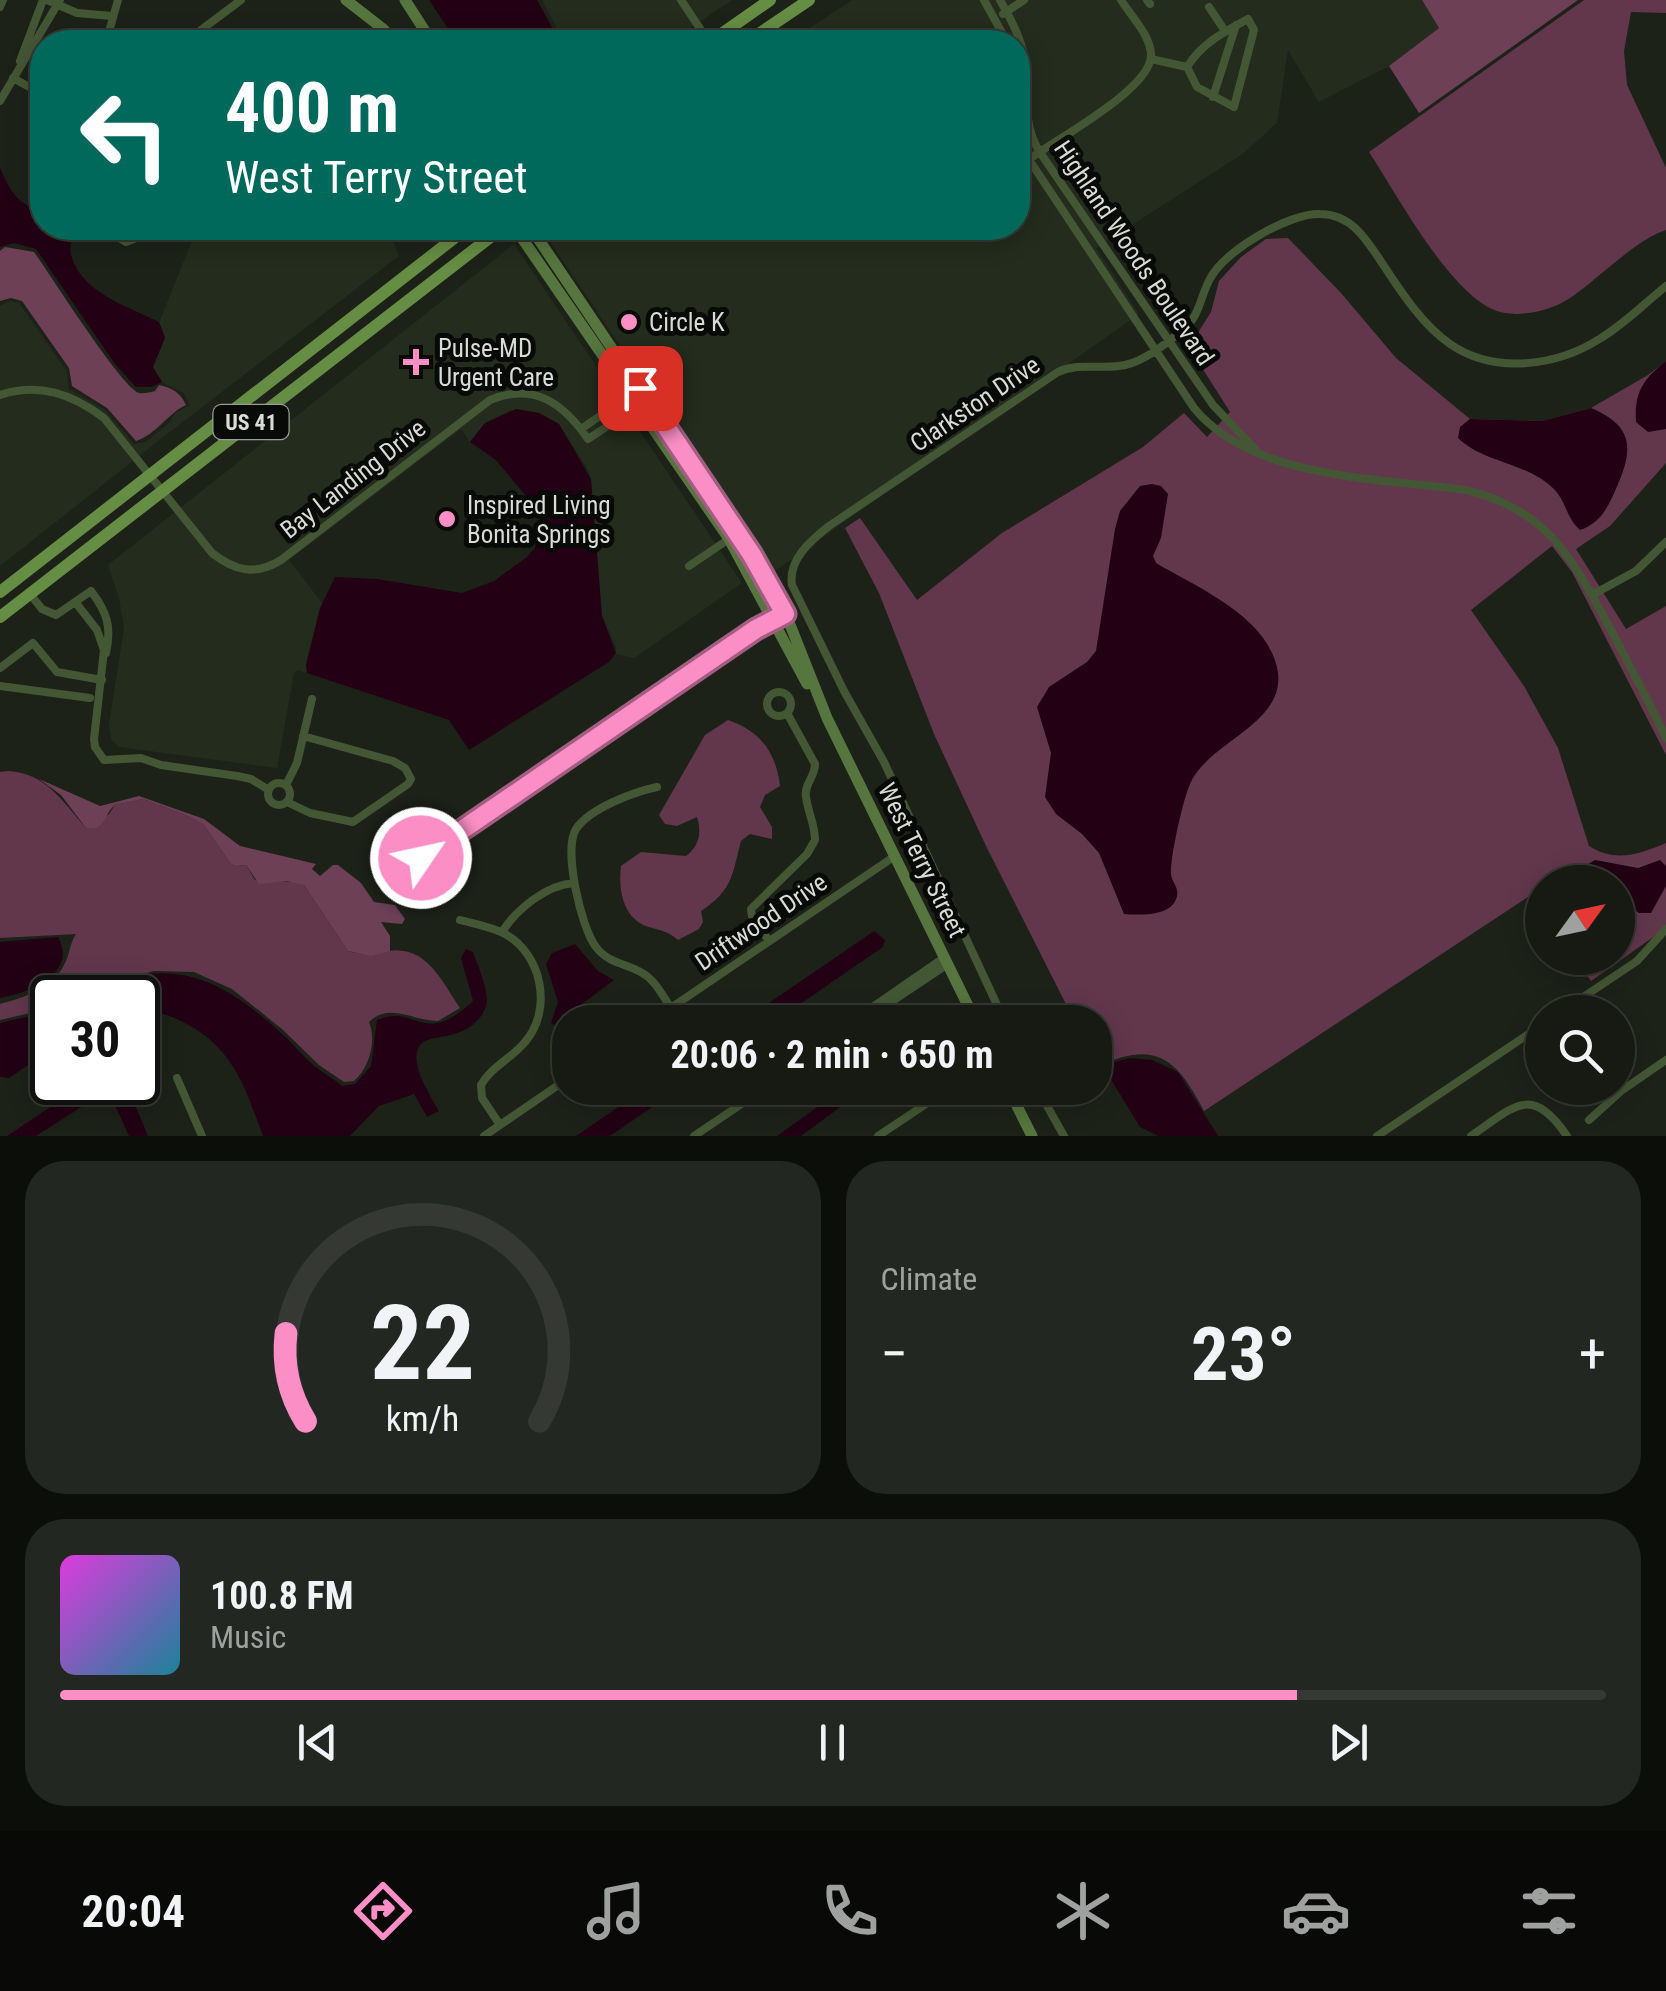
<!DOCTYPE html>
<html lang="en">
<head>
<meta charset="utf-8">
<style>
  :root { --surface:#161a13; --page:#232721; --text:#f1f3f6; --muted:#9ea1a0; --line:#353833; --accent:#fb8fc5 }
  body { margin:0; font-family:"Roboto Condensed",sans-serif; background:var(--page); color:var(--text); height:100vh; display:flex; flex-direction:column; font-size:38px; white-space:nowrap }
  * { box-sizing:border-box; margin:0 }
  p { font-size:32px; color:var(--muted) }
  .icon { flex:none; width:55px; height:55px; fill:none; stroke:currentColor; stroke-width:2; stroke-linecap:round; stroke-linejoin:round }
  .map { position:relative; height:1136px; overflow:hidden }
  .drawer { display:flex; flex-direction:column; gap:25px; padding:25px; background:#0c0e0a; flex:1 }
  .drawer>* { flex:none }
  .banner { position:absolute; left:30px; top:30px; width:1000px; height:210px; border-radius:40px; box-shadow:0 5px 25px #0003,0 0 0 2px var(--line); background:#00695c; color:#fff; overflow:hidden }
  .needle { width:65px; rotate:57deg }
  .buttons { position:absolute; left:1525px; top:865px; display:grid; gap:20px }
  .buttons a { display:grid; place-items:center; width:110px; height:110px; border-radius:50%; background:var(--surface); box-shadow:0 5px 25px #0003,0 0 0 2px var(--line); font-size:50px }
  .speed { position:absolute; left:30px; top:975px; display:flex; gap:20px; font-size:50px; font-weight:700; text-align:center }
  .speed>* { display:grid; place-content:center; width:130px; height:130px; border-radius:50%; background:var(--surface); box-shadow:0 5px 25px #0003,0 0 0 2px var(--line); line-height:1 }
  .speed .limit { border:5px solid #111; border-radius:15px; background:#fff; color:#111 }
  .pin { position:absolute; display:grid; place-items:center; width:85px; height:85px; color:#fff; margin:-42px; border-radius:20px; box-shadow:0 5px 15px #0006 }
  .me { position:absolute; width:110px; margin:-55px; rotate:56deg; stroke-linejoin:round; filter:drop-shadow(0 0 8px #0008) }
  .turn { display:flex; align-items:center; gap:35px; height:210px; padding:0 30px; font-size:45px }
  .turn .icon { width:130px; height:130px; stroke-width:2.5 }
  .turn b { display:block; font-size:70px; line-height:85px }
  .big { font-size:75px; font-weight:700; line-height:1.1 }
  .drawer .widget { flex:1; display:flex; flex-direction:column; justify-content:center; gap:15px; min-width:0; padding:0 35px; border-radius:40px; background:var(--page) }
  .drawer .dial { align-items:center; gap:0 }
  .dial svg { height:260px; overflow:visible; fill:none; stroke:var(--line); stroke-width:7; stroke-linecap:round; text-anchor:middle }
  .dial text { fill:var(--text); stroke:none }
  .song { display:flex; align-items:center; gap:30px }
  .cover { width:120px; height:120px; border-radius:15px; background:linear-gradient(135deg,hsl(300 70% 55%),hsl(190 70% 35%)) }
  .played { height:10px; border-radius:5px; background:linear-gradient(90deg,var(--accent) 80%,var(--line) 80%) }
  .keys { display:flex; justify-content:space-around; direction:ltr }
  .heat { display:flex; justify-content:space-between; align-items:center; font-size:55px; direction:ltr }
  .drawer .tiles { flex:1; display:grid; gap:25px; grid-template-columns:1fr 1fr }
  .widget:last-child { grid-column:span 2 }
  .trip { position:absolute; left:552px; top:1005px; width:560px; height:100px; border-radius:40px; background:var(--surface); box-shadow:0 5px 25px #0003,0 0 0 2px var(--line); font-weight:700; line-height:100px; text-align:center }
  .tabs { display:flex; height:160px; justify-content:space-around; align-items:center; background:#090a08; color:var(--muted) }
  .tabs .icon { width:70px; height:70px }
  .tabs .selected { color:var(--accent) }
  .tabs b { font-size:45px; color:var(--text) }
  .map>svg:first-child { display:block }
  .built { fill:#242c1d }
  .green { fill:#62374c }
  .forest { fill:#6d4056 }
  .water { fill:#230014 }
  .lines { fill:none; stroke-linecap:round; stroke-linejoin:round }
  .street { stroke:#445735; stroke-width:8 }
  .secondary { stroke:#57753e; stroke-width:11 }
  .primary { stroke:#668d44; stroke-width:12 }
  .route-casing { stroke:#a35d80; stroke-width:25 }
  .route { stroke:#fb8fc5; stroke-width:18 }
  .poi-dot { fill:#fb8fc5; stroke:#080a07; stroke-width:4 }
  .labels { text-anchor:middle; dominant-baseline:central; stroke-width:10; stroke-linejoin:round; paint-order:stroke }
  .shield { fill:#080a07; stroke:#9a9d98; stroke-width:2.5 }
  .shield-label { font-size:22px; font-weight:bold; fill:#d8dcd6 }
  .street-label { font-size:25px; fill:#d8dcd6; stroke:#080a07 }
  .poi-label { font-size:25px; fill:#d8dcd6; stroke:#080a07; text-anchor:start }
</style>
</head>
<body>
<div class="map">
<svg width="1666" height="1136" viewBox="0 0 1666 1136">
  <rect width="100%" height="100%" fill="#1d2219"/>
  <path class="built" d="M542,0H732L670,42H564Z
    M852,0H1422L1439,28L1389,66L1319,102L1288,50L1277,123L1244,153L1096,248L1139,314L772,573L767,572L760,555L541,228H1018V42H789Z
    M197,228H389L399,256L162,438L0,566V306L10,301L19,303L66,370L69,389L105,410L134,444L146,442L170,422L175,413L190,405L184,393L162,382L153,367L164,333L159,323Z
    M514,244L742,583L634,658L615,654L616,647L602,616L591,479L587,468L559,424L539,413L511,410L485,423L470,442L461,429L289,560L322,603L307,659V673L298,670L294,673L277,768L119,747L111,739L109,725L124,628L119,598L108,565Z"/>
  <path class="green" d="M1584,0H1666V13L1631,12L1624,51L1627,85L1666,168V230C1638,238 1599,278 1573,296C1553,311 1515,320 1492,309C1447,288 1397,195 1369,152Z
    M1288,238L1341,293L1396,358L1470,419L1542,421L1591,408L1648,375L1666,361V463L1610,526L1576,549L1626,629L1666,606V755L1572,572L1552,546L1471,610L1524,686L1558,748L1589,846C1615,863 1640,854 1666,843V928L1591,981L1575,958H1618V882H1542V910L1531,895L1204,1111C1177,1059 1156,1039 1097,1067L1095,1022H1075L986,846L934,734L879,593L845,528L860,518L917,600L1002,533L1143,447L1184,413L1207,437L1230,412L1189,347L1211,312L1219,281L1241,257L1266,239Z
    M728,720C760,731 776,752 780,786L765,795L760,807L772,827V839L750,834L741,841C732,875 733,890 701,911L703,922L699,929L678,940C668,931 662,931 649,927C623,919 618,890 621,866L641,852L686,856C699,846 702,833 697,817L677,826L665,824L659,815L705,735Z
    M8,771C46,773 63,802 86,828L109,814L115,805L143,799L188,816L204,825L230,863L235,866L246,865L255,880L299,882L304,885L348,951C365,956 372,953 388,951C427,945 442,982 460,1008L438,1021C413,1021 389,1002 369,1022C377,1041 369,1068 354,1081L344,1082L319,1065L282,1029L232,989L194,972L154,971L98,986L77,997L52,998V1008L0,1020V1004C23,998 53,988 64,965C70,955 69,945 76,934L0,938V772Z"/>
  <path class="forest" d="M1422,0H1578L1419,113L1389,66L1439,28Z
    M5,247L34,252C50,274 121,387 139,393C144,394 151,392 155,391L159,385C172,388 180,392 186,405C167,414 157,434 136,441L107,408L72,386L69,368L22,301L11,298L0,301V251Z
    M39,779L100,806L139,796L204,819L240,846L316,864L312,869L320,876L333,865H338L361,883L374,902L395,905L405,919L402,924L381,922L390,936V951L371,956L348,951L304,885L287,881L259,884L246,865L235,866L230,863L204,825L188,816L143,799L115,805C103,814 107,831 86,828L61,795Z"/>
  <path class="water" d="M429,0H537L560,42H457Z
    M0,168C10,190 17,205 42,211V228H70C74,238 68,247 72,258C83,293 129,307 159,322L165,338L153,367L162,382L151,387H136L115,364L36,249L14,243L0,247Z
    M1666,361V429L1648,432L1636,422C1634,393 1643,379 1666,361Z
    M1591,408C1636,427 1633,451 1615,491C1607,509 1600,523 1580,530C1567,519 1566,502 1555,490C1528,462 1485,464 1458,438L1460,427L1470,419L1542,421Z
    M516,409L539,413L559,424L591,479L602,616L616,653L609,662L469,750L449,720L307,673L306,665L320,608L335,577L377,579L462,593L494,581L527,557L535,548L543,517L496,460L470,442L485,423Z
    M1152,484L1161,486L1168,494L1161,538L1153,556L1156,563C1198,588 1270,617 1278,673C1284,725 1208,742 1190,784C1183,799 1170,858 1171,874C1172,883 1179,887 1177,896C1173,917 1140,915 1124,914L1099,853L1082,834L1056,814L1045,797L1051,753L1037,707L1049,687L1087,662L1096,651L1115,529L1120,511L1140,486Z
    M1595,860L1638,868L1660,860L1666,866V886L1651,913H1639L1618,899V882H1580L1585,866Z
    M874,931L885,940L883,947L774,1022H741Z
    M58,937C78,974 29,993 0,998V942Z
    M575,944L598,971L614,980L554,1025L551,1023L558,1002L546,964L552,953Z
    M466,949L473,952C478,966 486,984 487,999C487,1007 483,1014 478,1020C465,1033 452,1035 435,1038C396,1044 429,1093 439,1111L427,1117L414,1094L379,1106L350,1136H263C245,1087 233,1047 183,1022C167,1014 156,1010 138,1014V998L84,997C162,953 216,974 278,1030C292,1042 303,1057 317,1068C325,1074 334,1079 342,1086L355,1084L371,1066L377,1020C418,1003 421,1049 473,1001L461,958Z
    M52,1011V1071L40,1057L9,1078L0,1077V1023Z
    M1131,1058L1152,1060L1178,1072L1218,1136H1158L1140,1127L1107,1073L1115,1062Z
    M63,1082L126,1083L148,1136H129L108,1090L36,1136H7L71,1093Z
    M646,1088H680L610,1136H576Z
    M844,1088H866L801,1136H777Z"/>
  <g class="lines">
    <path class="street" d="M47,0L77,13L112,16
      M681,0L709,42
      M984,0L1007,42
      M1000,0C1012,21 1023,42 1026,66C1030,99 1021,119 1039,151L1213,405L1256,450
      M1147,0L1150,4
      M0,7L3,0
      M1209,7L1225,31
      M1003,14L1024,0
      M106,42L118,0
      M185,42L241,0
      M1151,59L1187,67L1197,87L1234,107L1254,30L1248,19C1224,32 1202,43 1187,67
      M20,61L43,0
      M13,78L42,94
      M1213,97L1236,25
      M0,101L60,0
      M1018,143L1194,408C1253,480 1381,478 1466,490C1549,510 1572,559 1610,628C1629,665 1649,701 1666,738
      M1027,161C1054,140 1152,89 1151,55C1151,36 1131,16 1121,0
      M120,228L121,239L126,242L134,239L141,228
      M0,395C39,382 72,394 104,418L212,553C235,571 255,576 281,560L490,400C534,382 563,403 588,439L640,405
      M581,429L632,394
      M689,566L729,539
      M30,594L42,609L56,615L91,591C107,612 112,627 106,653
      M1592,595L1636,571L1666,542
      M76,603L97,630L104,650L94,739L95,747L104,760L141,758L161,765L237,776L251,779L269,790
      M0,668L33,643L57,672L102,680
      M0,686L90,698
      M767 704a12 12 0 1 1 24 0a12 12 0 1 1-24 0Z
      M268 794a11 11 0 1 1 22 0a11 11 0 1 1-22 0Z
      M286,785L297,763L312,699
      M657,787C634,792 590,808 576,829C563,849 581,928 596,947C610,966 632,963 648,977C658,985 664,998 671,1008
      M287,802L310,813L353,822L408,784L411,779L405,768L393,761L303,736
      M421,858L774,620
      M460,920C475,924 492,927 505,934C542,954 553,1010 525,1042C512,1058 491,1067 481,1085L482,1098L500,1125
      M502,932C517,909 546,885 574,883
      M769,941L752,916L751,909L807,854L815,840C815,825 808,812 806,797C804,784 815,777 815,764L787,713
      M1561,1012L1637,961L1666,929
      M650,1022L895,856
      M851,1022L945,957
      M861,1022L948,964
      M1005,1022L884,762L844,691L792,585C788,560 810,541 829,526L1058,372C1080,362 1102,370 1125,365C1145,361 1168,342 1183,330C1201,315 1200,295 1211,277C1226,250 1289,213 1320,214C1354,214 1369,244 1386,269C1403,295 1424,326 1450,344C1495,375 1558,366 1601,338C1624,324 1645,303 1666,286
      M177,1078L202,1136
      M1037,1088L1064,1136
      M1589,1120L1621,1091L1666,1060
      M484,1136L570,1077
      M694,1136L765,1088
      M878,1136L950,1088
      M1377,1136L1542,1025
      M1471,1136C1514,1107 1531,1083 1567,1136"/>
    <path class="secondary" d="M346,0L382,28L396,42
      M405,0L432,42
      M515,228L729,539L807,684
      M531,228L769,582L791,627L827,718L976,1022
      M1008,1088L1032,1136"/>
    <path class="primary" d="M710,42L770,0
      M747,42L809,0
      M0,592L467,228
      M0,617L502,228"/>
  </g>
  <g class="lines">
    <g class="route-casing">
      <path id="route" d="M421,858L756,629L785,614L752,555L640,388"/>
    </g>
    <use href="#route" class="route"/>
  </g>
  <g class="poi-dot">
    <circle cx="629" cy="322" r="10"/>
    <path d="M411 347h10v10h10v10h-10v10h-10v-10h-10v-10h10z"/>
    <circle cx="447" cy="519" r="10"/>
  </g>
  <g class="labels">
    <rect class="shield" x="213.5" y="405" width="75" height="34" rx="8"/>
    <g class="shield-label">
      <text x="251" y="422">US 41</text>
    </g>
    <g class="street-label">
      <text transform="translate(1134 253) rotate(56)">Highland Woods Boulevard</text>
      <text transform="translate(975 404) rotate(-34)">Clarkston Drive</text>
      <text transform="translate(353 479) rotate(-38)">Bay Landing Drive</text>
      <text transform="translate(922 860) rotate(64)">West Terry Street</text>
      <text transform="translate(761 922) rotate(-34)">Driftwood Drive</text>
    </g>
    <g class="poi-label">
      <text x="649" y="322">Circle K</text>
      <text x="438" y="348">Pulse-MD<tspan x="438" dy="29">Urgent Care</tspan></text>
      <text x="467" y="505">Inspired Living<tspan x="467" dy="29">Bonita Springs</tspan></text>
    </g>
  </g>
</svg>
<div class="buttons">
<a><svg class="needle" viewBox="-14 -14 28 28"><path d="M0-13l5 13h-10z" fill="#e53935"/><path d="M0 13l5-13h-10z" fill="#9ea1a0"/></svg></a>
<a><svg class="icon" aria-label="search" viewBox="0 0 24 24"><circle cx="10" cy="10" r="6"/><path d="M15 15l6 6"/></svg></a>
</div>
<div class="speed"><div class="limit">30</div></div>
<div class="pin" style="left:640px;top:388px;background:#d93025"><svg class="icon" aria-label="arrive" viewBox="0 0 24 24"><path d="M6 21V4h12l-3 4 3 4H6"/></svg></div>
<svg class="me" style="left:421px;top:858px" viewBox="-20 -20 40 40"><circle r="17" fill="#fb8fc5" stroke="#fff" stroke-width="3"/><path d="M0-11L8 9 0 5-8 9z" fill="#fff"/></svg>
<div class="trip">20:06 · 2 min · 650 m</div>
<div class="banner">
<div class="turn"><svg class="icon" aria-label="left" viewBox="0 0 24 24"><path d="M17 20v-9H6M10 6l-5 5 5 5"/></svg><div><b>400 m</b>West Terry Street</div></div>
</div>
</div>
<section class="drawer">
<div class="tiles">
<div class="widget dial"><svg viewBox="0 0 100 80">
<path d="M14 69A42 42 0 1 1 86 69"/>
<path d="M14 69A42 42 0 0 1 8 42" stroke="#fb8fc5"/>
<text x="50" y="56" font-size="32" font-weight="700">22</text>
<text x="50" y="72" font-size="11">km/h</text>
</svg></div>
<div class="widget"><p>Climate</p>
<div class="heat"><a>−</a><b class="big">23°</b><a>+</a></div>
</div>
<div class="widget">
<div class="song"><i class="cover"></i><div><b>100.8 FM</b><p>Music</p></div></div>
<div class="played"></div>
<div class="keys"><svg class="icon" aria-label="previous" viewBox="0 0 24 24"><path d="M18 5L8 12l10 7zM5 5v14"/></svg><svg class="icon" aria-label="pause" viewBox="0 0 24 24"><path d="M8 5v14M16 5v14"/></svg><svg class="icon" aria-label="next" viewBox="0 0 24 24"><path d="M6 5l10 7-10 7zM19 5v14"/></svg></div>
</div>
</div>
</section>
<nav class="tabs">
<b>20:04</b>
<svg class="icon selected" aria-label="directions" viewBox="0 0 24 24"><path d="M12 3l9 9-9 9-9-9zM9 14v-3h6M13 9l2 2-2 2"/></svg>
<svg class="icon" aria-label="music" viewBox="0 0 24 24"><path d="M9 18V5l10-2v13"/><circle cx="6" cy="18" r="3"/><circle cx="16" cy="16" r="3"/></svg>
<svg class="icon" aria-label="phone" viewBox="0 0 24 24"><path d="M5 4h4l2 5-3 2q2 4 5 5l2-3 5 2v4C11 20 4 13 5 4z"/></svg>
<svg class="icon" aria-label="climate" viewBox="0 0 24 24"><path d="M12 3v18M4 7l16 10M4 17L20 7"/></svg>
<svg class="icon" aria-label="car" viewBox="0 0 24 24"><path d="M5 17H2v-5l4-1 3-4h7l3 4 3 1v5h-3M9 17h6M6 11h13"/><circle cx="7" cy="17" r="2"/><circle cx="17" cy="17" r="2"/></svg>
<svg class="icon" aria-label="filters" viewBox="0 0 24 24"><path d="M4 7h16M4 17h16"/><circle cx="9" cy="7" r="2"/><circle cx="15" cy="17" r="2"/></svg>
</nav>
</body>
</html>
